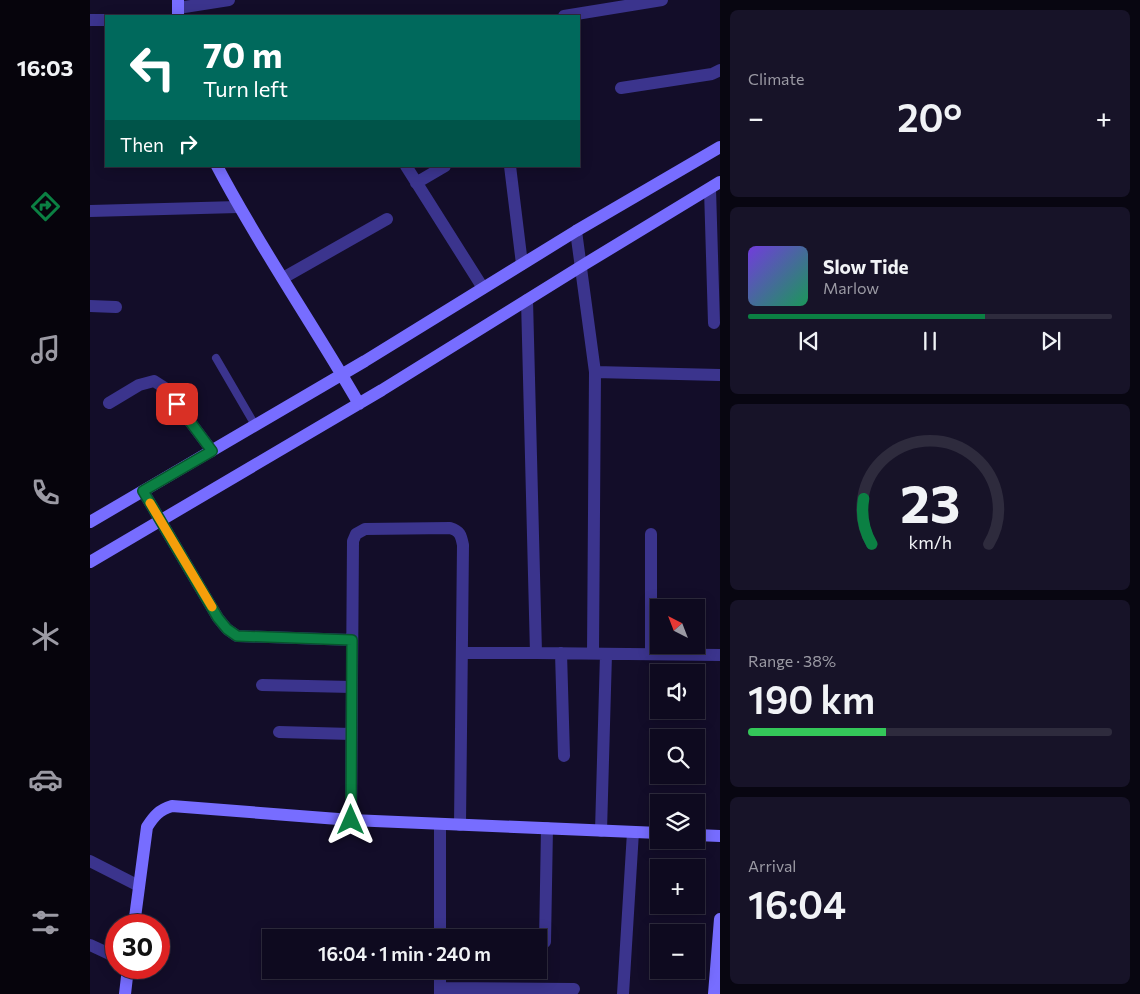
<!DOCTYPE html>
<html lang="en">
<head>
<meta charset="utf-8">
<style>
  :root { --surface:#0e0a1f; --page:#171328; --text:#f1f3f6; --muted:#9b9aa4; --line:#2e2b3d; --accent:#0b8043 }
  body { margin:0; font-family:Commissioner,sans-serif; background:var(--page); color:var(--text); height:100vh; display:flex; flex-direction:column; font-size:19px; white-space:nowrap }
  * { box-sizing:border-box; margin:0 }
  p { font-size:16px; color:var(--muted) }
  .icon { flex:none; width:28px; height:28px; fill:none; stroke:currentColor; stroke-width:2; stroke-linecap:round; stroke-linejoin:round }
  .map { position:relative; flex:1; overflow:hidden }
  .details { display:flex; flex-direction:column; gap:10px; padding:10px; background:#080611; width:420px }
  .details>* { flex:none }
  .banner { position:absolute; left:15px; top:15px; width:475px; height:152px; border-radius:0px; box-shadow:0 2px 12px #0003,0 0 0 1px var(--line); background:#00695c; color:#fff; overflow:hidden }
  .needle { width:32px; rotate:318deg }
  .fabs { position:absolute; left:560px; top:599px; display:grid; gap:10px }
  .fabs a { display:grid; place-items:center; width:55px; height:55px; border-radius:0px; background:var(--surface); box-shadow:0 2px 12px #0003,0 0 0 1px var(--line); font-size:25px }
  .speed { position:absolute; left:15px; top:914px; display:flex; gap:10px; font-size:25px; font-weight:700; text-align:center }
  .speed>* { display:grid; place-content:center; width:65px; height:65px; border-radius:50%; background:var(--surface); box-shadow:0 2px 12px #0003,0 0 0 1px var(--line); line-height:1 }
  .speed .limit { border:8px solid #d22; background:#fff; color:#111 }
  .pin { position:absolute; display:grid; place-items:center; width:42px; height:42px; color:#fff; margin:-21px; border-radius:10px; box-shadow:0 2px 8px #0006 }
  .me { position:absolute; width:55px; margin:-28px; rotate:0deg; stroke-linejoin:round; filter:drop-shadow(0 0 4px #0008) }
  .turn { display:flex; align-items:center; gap:18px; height:105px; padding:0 15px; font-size:22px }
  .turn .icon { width:65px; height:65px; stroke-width:2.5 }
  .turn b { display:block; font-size:35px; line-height:42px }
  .then { display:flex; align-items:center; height:48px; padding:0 15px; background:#0003; gap:10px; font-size:19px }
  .big { font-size:38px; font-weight:600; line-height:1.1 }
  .details .widget { flex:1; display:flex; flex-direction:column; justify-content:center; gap:8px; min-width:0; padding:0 18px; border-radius:8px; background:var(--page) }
  .details .dial { align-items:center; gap:0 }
  .dial svg { height:130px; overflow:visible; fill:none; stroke:var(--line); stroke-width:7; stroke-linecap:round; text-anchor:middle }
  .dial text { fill:var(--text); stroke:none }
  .song { display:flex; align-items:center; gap:15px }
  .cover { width:60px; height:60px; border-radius:8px; background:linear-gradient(135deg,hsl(260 70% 55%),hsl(150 70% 35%)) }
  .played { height:5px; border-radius:2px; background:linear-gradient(90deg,var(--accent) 65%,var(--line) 65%) }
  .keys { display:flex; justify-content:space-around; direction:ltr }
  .heat { display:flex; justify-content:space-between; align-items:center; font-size:28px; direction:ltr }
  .charge { height:8px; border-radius:4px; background:linear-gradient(90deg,#34c759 38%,var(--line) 0) }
  .trip { position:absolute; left:172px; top:929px; width:285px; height:50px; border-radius:0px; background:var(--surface); box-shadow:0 2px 12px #0003,0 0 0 1px var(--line); font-weight:600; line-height:50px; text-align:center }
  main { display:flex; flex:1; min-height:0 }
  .tabs { display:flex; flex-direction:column; width:90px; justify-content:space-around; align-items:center; background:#06040c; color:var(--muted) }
  .tabs .icon { width:35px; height:35px }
  .tabs .active { color:var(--accent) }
  .tabs b { font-size:22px; color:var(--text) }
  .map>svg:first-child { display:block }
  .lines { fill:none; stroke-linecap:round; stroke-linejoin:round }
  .lane { stroke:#3b348d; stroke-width:8 }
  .street { stroke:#3b348d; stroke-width:12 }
  .secondary { stroke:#776dff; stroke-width:12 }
  .route-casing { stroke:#07532c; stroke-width:12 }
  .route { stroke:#0b8043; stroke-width:9 }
  .slow { stroke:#f59e0b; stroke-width:9 }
</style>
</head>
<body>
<main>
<nav class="tabs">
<b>16:03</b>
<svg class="icon active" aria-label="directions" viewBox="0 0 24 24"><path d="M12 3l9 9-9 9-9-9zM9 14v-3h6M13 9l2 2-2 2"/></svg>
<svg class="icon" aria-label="music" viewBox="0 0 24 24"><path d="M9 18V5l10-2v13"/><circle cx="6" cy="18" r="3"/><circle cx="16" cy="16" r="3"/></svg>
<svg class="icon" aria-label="phone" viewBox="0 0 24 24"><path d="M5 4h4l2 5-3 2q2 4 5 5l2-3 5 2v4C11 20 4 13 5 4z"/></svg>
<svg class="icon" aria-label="climate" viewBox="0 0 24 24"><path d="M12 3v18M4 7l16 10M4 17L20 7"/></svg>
<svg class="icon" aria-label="car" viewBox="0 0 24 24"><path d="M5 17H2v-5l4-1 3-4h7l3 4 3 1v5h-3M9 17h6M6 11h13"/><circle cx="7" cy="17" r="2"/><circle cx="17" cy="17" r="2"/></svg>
<svg class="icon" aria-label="filters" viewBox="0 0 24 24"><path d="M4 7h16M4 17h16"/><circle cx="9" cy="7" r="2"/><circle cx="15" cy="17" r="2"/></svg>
</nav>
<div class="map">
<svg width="630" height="994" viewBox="0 0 630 994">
  <rect width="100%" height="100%" fill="#130d29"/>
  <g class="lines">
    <path class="lane" d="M126,358L165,425"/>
    <path class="street" d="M88,8L139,0
      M474,16L572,0
      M0,20H16
      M531,88L622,74L630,70
      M316,166L393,288
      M420,166L432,264
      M326,183L355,166
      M620,189L624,323
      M0,211L148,207
      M486,231L505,372L503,653
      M193,278L297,219
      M437,300L446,653
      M0,306L26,307
      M505,372L630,375
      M19,403L49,385L64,381L75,388L122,451
      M53,491L128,618L137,629L147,636L262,640
      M561,534V654
      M373,653H446L630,655
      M471,653L474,756
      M172,685L262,687
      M189,732L261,734
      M261,820L263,541L266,534L275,529L360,528C370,531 371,535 373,545L370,825
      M511,831L516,654
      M0,861L49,886
      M350,938V824
      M455,942L457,828
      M0,945L26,957
      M350,988L484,989
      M350,994V970
      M533,994L543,832"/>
    <path class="secondary" d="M88,16V0
      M127,166C170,248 223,324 269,404
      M0,522L275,361L486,231L630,147
      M0,562L292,390L490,267L630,182
      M606,835L630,836
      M44,925L57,827C64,816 69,810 82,806L261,820L569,833
      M35,994L38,968
      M624,994L630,919"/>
  </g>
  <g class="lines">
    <g class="route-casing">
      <path id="route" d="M87,404L122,451L53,491L128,618L137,629L147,636L262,640L261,820"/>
    </g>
    <use href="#route" class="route"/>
    <path class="slow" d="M60,503L122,607"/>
  </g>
</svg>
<div class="fabs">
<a><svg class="needle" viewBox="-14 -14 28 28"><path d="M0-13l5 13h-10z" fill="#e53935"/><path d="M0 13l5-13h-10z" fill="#9b9aa4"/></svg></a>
<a><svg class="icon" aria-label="sound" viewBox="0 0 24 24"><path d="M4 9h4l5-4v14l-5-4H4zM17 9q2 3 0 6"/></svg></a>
<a><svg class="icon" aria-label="search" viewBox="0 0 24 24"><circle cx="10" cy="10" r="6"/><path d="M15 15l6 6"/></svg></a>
<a><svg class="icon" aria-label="layers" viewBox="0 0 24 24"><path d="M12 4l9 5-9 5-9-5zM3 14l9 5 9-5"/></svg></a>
<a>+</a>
<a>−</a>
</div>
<div class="speed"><div class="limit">30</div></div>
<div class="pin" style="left:87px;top:404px;background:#d93025"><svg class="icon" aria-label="arrive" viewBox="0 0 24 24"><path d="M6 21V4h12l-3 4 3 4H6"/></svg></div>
<svg class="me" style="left:261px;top:820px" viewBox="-20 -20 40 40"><path d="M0-17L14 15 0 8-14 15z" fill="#0b8043" stroke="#fff" stroke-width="4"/></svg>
<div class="trip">16:04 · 1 min · 240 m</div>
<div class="banner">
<div class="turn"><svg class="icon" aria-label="left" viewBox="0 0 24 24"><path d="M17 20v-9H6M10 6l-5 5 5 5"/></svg><div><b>70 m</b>Turn left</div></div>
<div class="then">Then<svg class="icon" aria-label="right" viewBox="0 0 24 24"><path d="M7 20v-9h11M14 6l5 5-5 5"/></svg></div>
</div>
</div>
<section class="details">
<div class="widget"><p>Climate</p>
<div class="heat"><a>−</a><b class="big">20°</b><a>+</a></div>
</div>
<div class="widget">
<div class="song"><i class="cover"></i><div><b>Slow Tide</b><p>Marlow</p></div></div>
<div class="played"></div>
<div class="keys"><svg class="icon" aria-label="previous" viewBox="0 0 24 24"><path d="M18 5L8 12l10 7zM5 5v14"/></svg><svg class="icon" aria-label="pause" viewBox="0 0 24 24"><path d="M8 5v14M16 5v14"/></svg><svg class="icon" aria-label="next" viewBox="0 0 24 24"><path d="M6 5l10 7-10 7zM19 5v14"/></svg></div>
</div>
<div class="widget dial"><svg viewBox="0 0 100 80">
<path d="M14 69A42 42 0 1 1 86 69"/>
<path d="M14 69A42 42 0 0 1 9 41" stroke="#0b8043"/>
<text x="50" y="56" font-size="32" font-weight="700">23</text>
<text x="50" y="72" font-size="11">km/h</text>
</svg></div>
<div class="widget"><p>Range · 38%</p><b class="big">190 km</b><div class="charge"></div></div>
<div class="widget"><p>Arrival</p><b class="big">16:04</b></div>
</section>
</main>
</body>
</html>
